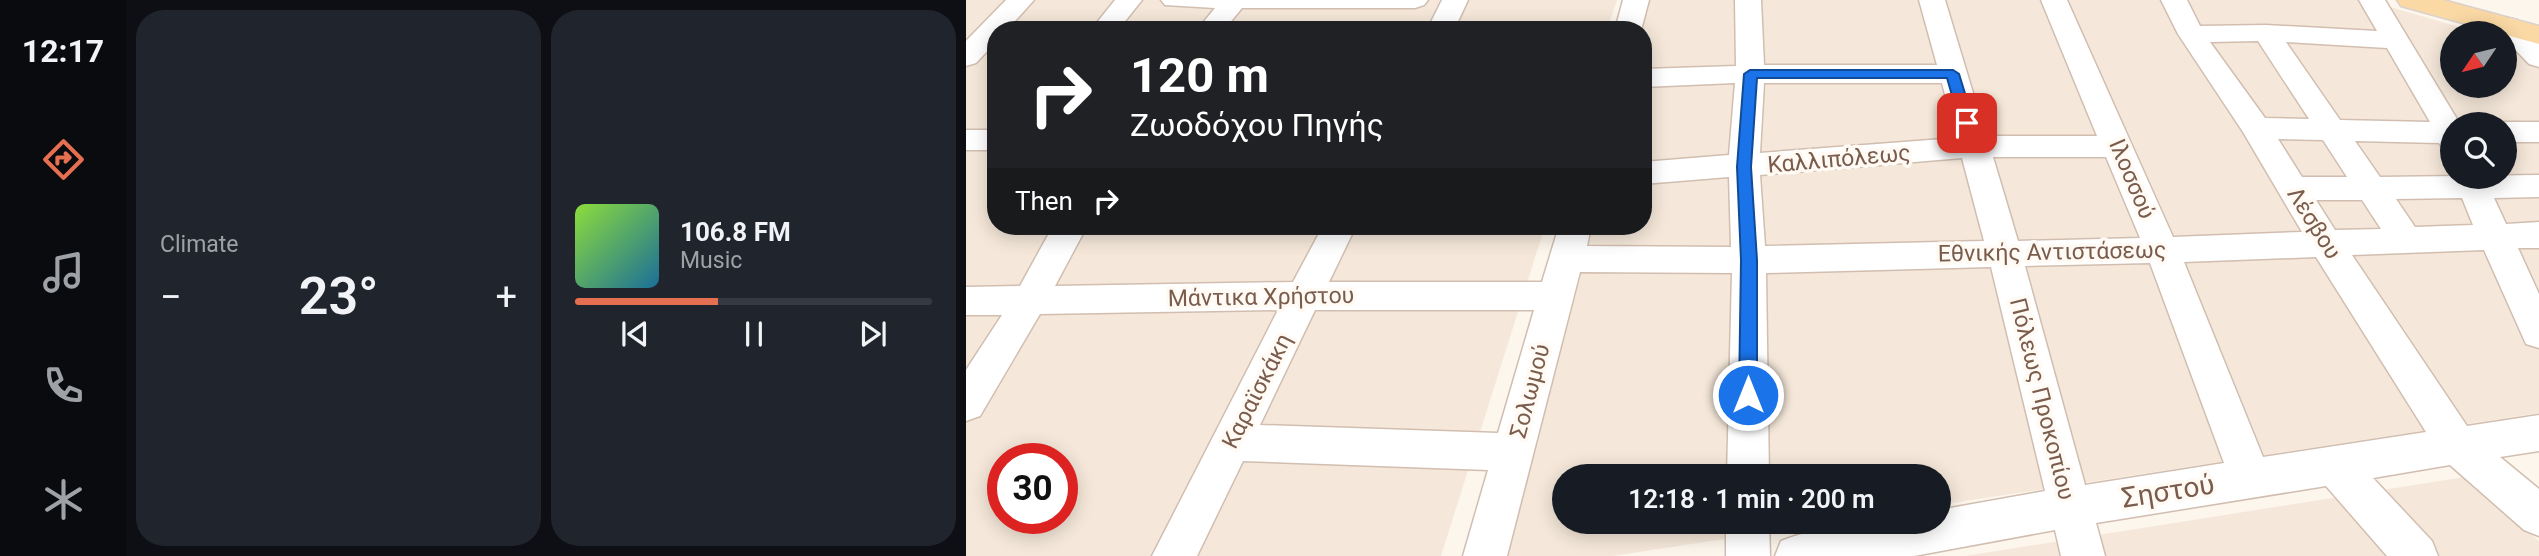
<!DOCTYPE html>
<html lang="en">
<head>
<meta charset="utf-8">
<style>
  :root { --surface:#171b24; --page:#20242c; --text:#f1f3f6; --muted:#9ea1a6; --line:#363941; --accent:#e76f51 }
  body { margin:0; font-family:Roboto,sans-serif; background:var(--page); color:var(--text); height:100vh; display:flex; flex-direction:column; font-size:26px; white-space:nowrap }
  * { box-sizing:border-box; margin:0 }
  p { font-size:23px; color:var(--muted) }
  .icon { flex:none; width:38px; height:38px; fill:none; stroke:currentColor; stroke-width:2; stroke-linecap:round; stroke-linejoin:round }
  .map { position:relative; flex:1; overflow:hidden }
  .drawer { display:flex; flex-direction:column; gap:10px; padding:10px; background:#0d0f14; width:840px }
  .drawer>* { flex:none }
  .guide { position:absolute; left:21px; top:21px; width:665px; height:214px; border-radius:28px; box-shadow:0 4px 18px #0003; background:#202124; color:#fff; overflow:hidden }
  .needle { width:46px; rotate:235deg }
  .buttons { position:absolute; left:1474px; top:21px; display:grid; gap:14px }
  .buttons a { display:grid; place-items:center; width:77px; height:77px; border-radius:50%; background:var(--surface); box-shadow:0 4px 18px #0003; font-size:35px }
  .speed { position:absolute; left:21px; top:443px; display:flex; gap:14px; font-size:35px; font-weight:700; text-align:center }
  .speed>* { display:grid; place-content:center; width:91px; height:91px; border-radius:50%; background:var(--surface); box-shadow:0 4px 18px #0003; line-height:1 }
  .speed .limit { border:10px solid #d22; background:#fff; color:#111 }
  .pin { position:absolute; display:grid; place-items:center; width:60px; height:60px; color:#fff; margin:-30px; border-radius:14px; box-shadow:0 4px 10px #0006 }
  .me { position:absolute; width:77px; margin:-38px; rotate:0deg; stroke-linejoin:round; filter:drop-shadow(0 0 5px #0008) }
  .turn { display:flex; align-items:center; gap:24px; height:147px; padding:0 28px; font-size:32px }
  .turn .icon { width:91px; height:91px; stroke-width:2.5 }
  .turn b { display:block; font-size:49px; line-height:60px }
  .then { display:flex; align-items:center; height:66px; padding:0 28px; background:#0003; gap:14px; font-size:26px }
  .big { font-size:52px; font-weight:600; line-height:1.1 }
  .drawer .card { flex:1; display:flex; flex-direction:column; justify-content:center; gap:10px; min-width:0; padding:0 24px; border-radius:28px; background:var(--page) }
  .song { display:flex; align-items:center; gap:21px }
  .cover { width:84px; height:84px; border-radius:10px; background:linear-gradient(135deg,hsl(90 70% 55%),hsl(200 70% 35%)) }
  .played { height:7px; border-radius:4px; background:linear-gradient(90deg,var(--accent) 40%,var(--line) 40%) }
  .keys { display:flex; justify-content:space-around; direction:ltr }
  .heat { display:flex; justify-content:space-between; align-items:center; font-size:38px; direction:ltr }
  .drawer .tiles { flex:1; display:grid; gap:10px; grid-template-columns:repeat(2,1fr) }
  .trip { position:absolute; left:586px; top:464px; width:399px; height:70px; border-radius:35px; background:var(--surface); box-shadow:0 4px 18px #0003; font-weight:600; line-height:70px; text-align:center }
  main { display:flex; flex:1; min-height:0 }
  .dock { display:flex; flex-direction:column; width:126px; justify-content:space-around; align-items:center; background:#090b0e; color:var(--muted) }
  .dock .icon { width:49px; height:49px }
  .dock .selected { color:var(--accent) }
  .dock b { font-size:32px; color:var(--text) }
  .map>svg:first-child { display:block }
  .residential { fill:#f5e8da; fill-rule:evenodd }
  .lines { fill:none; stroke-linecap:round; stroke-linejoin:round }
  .minor-casing { stroke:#d1beb0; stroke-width:3 }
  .major-casing { stroke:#dad1cd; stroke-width:3 }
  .minor { fill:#fff; fill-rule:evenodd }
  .major { fill:#fbd9a5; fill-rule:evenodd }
  .route { fill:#1a73e8; stroke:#114b97; stroke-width:2 }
  .labels { text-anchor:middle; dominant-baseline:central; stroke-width:7; stroke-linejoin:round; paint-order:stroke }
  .street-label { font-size:23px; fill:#7a5c4d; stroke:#fffaf3 }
  .near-street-label { font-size:28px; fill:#7a5c4d; stroke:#fffaf3 }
</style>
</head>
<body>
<main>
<nav class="dock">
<b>12:17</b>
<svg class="icon selected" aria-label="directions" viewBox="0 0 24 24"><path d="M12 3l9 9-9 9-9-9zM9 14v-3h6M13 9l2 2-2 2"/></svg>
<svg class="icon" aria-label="music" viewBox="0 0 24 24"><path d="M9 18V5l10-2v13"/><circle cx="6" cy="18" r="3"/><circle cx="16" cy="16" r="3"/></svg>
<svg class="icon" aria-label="phone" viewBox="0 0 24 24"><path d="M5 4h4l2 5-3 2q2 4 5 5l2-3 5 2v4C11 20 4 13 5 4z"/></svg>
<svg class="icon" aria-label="climate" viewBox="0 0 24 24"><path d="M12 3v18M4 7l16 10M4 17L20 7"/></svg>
</nav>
<section class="drawer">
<div class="tiles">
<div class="card"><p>Climate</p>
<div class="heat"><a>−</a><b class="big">23°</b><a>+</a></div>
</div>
<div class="card">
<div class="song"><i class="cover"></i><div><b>106.8 FM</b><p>Music</p></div></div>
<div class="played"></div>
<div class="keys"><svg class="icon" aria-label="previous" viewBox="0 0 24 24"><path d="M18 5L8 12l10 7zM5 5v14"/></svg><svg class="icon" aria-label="pause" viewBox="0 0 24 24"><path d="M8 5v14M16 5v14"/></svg><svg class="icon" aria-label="next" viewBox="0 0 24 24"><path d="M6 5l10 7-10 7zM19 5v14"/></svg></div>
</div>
</div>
</section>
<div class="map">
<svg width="1573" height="556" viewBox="0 0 1573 556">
  <rect width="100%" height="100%" fill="#fdf6ec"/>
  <path class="residential" d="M0,0H651L641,30H30V226H579L475,556H0ZM37,458H96V518H37Z
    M680,0H1400L1514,33H1486V86H1538V41L1573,51V413L973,505V476H598V522H869L647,556H535L621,226H677V30H672ZM1486,124H1538V177H1486Z
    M1499,477L1573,541V556H999Z"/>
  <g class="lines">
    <g class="minor-casing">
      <path id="minor" d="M40,0H68L41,30H30V42L10,63L0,66V41Z
        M149,0H176L152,30H125Z
        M195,0H462L458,5L449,8H276L258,30H231L249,8L199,5Z
        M476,0H502L488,30H461Z
        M657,0H683L675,30H649Z
        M769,0H795L798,65H971L953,0H979L1020,136H1131L1075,0H1101L1207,237L1336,232L1277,132L1212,34L1195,0H1221L1234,26L1300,25L1411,31L1393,0H1419L1494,124H1486V149L1475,146L1473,143L1389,141L1414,177L1573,175V197L1528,198L1540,224L1573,222V248H1552L1573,294V348L1560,344L1518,250L1386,255L1501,426L1573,415V451L1534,457L1573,489V536L1558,530L1484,465L1407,478L1466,541L1472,556H1421L1360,486L1130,523L1139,556H1095L1089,530L948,556H809L815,541C865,521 921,522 973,522V510L1079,491L1025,267L800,273L803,476H761L766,273L614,272L541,556H497L522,470L277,461L231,556H186L312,310L74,314L14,416L0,421V370L36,315H0V287L54,286L87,226H121L89,286L327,282L357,226H390L363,282H576L593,226H625L621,246L765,247L763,177L677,184V162L763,155L769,83L677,87V69L770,66ZM1292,41L1343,119L1299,118L1244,42ZM1320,42L1421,48L1464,122L1374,120ZM798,83H976L990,138L794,153ZM1312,139L1357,140L1381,177H1336ZM1027,157H1140L1174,238L1052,241ZM996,158L1018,241L799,246L794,175ZM1496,198L1507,225L1449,227L1430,199ZM1350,200H1396L1415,229L1369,230ZM1350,257L1460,432L1297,457L1218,262ZM1184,263L1258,463L1119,485L1059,266ZM349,310H568L532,433L294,425Z
        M1542,18L1551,20L1573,42V67L1563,64L1538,38V33H1534L1529,26L1533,20Z
        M1538,122H1573V142H1538V124H1530Z
        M0,130H30V150H0Z
        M760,522H803L804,556H760Z"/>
    </g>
    <g class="major-casing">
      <path id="major" d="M1431,0H1477L1573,26V44L1435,6Z"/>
    </g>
    <use href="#minor" class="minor"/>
    <use href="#major" class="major"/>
  </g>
  <path class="route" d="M784,70H987L993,74L1008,123L1001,127L994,123L981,78H791L785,167L791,260V395L789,400L782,403L776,400L773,395L775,260L771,167L778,74Z"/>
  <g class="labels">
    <g class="street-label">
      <text transform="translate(873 159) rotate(-5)">Καλλιπόλεως</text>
      <text transform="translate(1166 179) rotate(67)">Ιλοσσού</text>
      <text transform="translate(1348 223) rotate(58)">Λέσβου</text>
      <text transform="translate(1086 252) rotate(-1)">Εθνικής Αντιστάσεως</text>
      <text transform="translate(295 297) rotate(-1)">Μάντικα Χρήστου</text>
      <text transform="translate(291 391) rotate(-63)">Καραϊσκάκη</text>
      <text transform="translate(564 391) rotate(-75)">Σολωμού</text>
      <text transform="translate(1076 399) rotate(76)">Πόλεως Προκοπίου</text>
    </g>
    <g class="near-street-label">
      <text transform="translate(1202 491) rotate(-9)">Σηστού</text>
    </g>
  </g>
</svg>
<div class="buttons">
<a><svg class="needle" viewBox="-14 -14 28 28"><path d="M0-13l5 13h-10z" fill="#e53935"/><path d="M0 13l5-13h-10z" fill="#9ea1a6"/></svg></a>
<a><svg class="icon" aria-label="search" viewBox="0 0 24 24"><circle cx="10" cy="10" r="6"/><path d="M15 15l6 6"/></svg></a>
</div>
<div class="speed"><div class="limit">30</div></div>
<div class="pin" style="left:1001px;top:123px;background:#d93025"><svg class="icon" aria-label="arrive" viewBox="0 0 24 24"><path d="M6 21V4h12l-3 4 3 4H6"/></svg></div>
<svg class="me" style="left:782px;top:395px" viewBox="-20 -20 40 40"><circle r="17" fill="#1a73e8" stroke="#fff" stroke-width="3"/><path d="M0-11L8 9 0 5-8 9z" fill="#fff"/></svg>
<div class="trip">12:18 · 1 min · 200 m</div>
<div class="guide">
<div class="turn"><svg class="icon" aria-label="right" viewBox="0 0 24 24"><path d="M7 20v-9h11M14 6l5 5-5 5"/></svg><div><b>120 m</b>Ζωοδόχου Πηγής</div></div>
<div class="then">Then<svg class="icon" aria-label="right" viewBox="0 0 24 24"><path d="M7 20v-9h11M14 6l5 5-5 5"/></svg></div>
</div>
</div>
</main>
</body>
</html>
